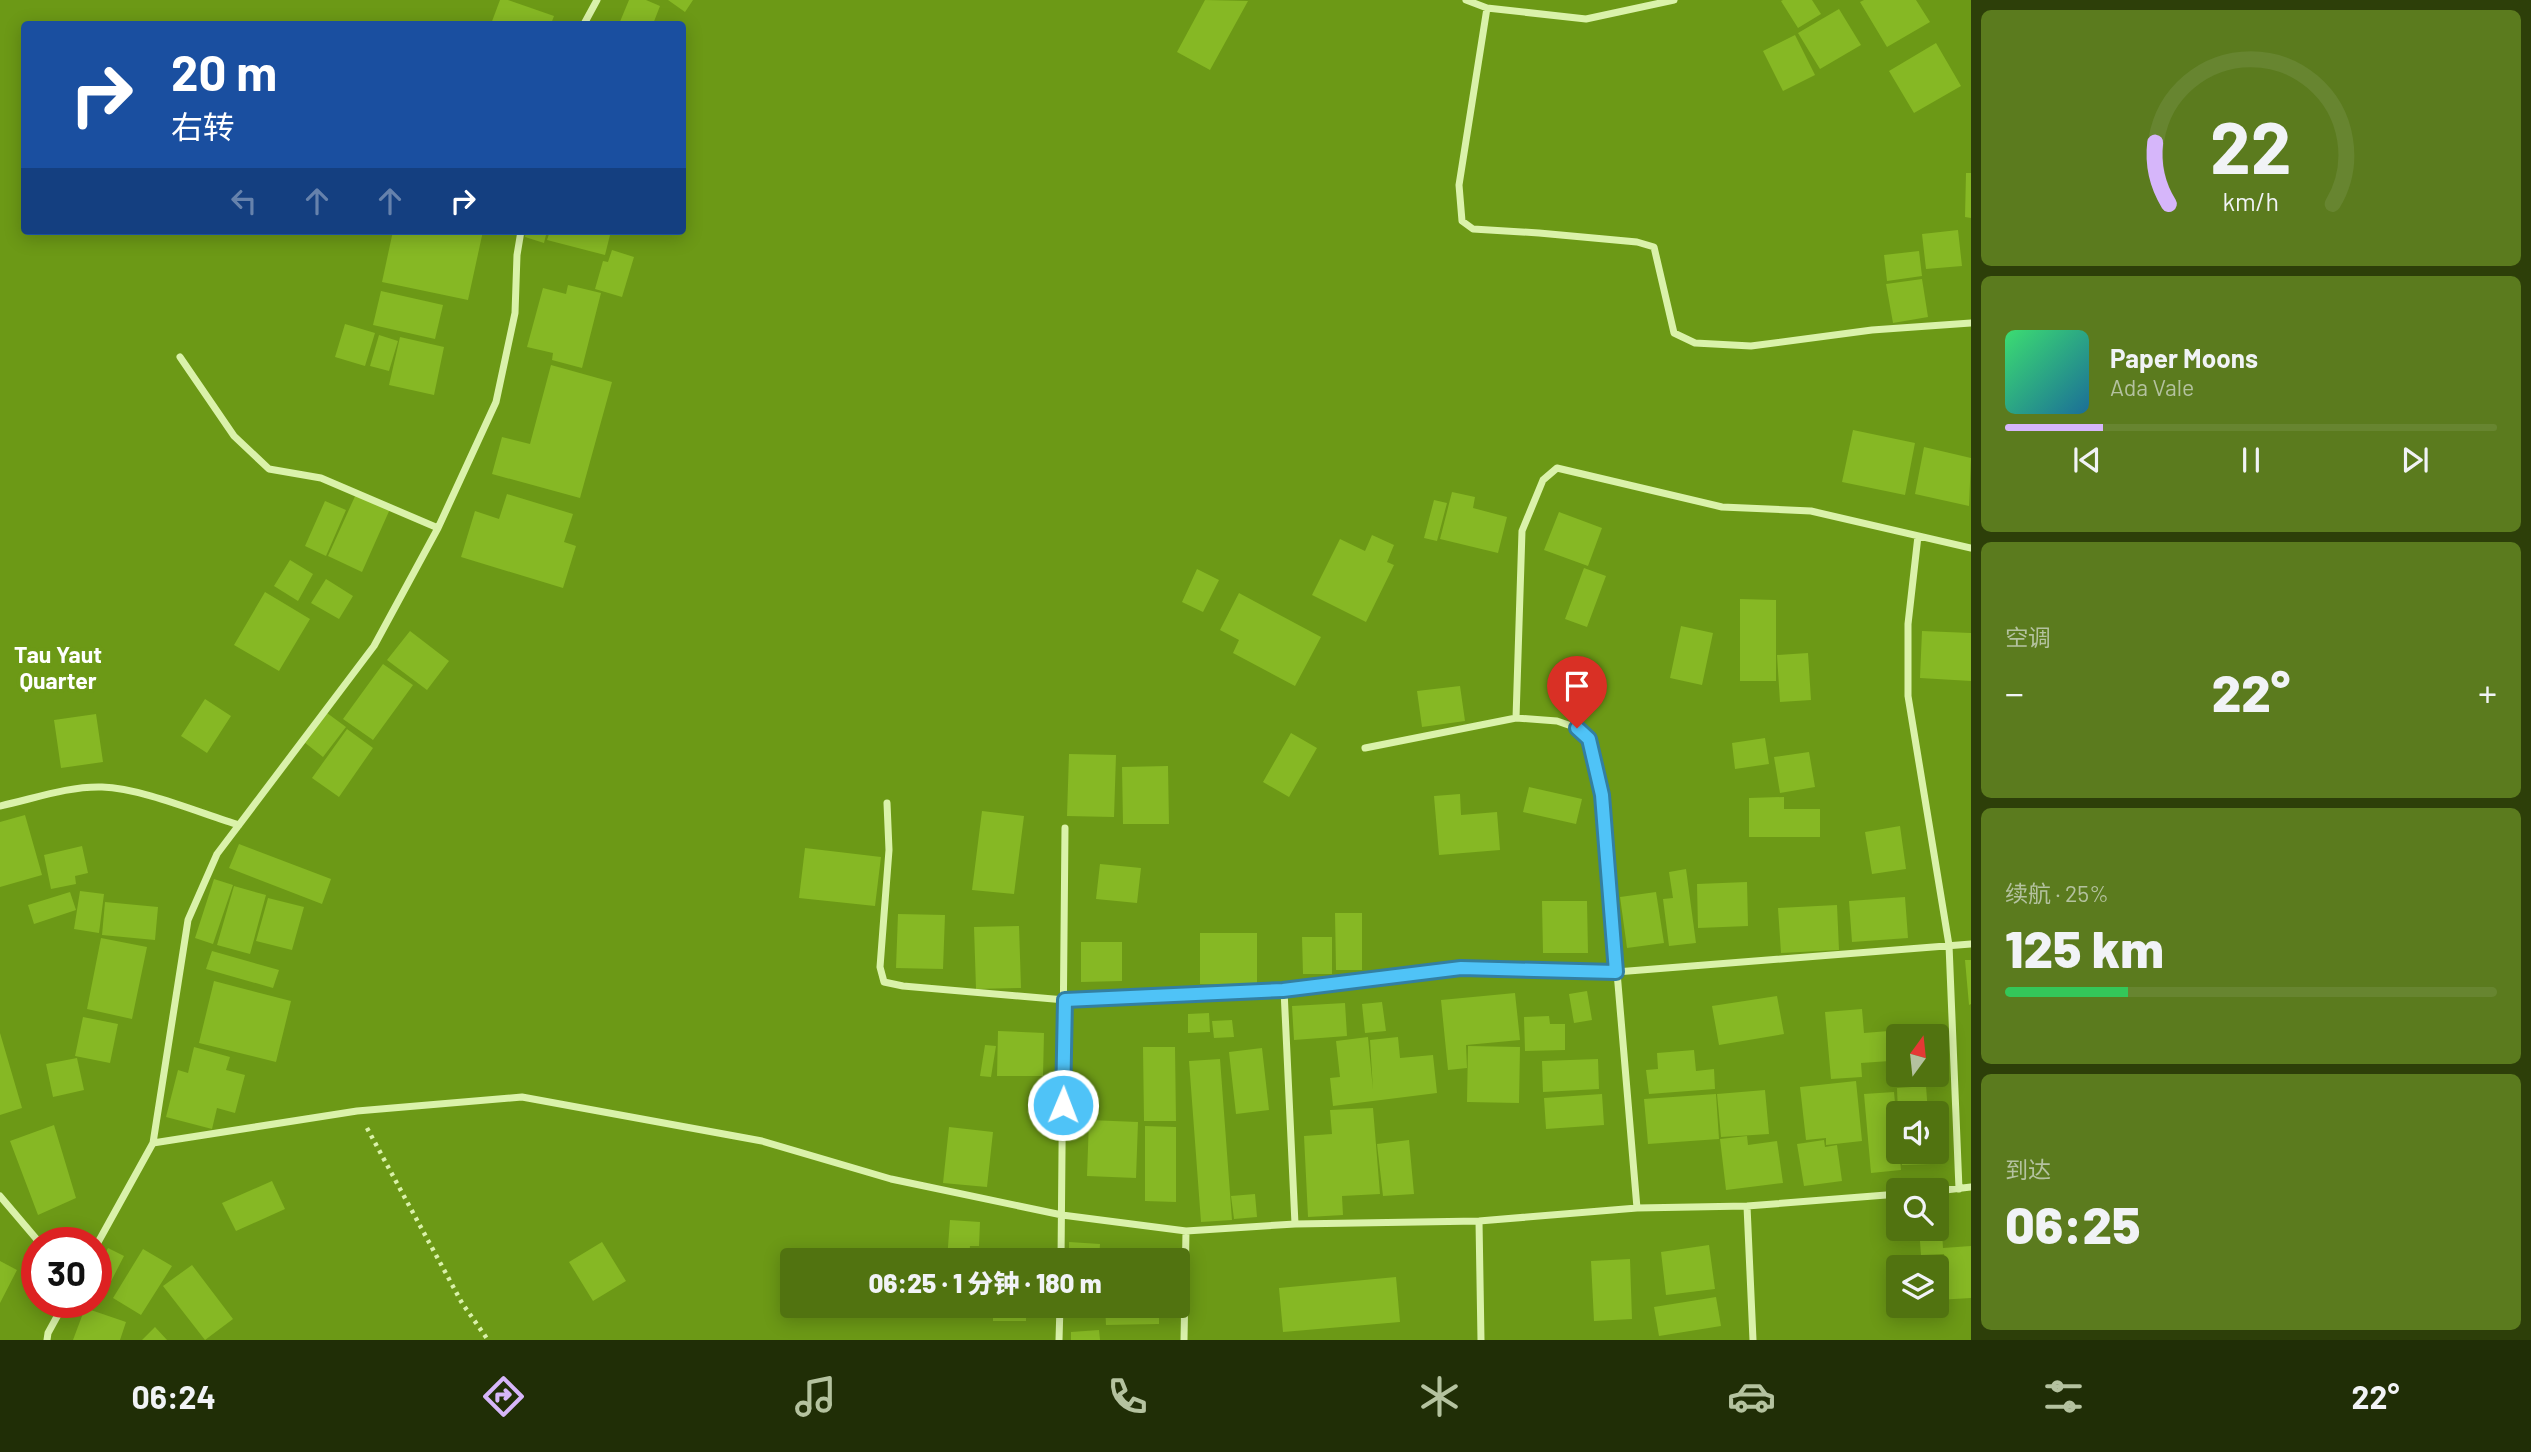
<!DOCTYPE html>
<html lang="zh">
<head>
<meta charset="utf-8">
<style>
  :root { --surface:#517310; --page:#5b7b1e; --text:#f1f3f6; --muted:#b4c29f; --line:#678530; --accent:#d6b6fa }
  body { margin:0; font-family:Barlow,"Noto Sans SC",sans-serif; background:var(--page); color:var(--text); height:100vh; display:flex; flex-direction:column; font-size:26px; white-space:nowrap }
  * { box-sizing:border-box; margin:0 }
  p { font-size:23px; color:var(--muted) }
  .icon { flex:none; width:38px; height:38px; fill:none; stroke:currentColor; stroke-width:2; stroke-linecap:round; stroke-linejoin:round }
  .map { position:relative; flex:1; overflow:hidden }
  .side { display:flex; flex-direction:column; gap:10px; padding:10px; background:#2d3f09; width:560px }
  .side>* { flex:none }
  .guide { position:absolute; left:21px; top:21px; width:665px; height:214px; border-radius:7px; box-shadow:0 4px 18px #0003; background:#1a4fa0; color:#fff; overflow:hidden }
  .needle { width:46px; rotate:15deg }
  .controls { position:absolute; left:1886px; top:1024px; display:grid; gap:14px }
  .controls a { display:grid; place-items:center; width:63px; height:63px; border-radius:7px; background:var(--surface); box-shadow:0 4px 18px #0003; font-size:35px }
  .speed { position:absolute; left:21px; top:1227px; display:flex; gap:14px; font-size:35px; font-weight:700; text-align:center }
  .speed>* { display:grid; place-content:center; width:91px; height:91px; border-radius:50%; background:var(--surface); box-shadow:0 4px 18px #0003; line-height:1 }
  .speed .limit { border:10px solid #d22; background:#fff; color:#111 }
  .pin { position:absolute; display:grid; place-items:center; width:60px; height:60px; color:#fff; margin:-72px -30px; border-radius:50% 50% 50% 0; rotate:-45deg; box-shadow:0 0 7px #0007 }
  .pin .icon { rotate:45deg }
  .me { position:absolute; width:77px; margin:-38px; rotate:1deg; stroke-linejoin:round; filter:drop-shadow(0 0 5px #0008) }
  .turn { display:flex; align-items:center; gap:24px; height:147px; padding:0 35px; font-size:32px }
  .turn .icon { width:91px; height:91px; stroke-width:2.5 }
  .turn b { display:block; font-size:49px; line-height:60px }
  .lanes { display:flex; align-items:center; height:66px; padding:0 35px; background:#0003; justify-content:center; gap:35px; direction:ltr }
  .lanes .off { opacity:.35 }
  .big { font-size:52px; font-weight:800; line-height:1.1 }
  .side .card { flex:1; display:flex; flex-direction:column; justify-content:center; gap:10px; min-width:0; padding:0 24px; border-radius:10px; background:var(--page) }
  .side .dial { align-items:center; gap:0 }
  .dial svg { height:182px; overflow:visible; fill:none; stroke:var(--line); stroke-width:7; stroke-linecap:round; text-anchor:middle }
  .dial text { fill:var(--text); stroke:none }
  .song { display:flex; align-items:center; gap:21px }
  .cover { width:84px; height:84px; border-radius:10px; background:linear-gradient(135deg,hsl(140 70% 55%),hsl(200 70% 35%)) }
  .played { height:7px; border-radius:4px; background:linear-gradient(90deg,var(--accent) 20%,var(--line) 20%) }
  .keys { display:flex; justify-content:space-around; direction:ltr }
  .heat { display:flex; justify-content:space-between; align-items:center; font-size:38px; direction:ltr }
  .charge { height:10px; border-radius:5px; background:linear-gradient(90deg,#34c759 25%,var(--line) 0) }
  .trip { position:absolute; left:780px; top:1248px; width:410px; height:70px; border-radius:7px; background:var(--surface); box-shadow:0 4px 18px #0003; font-weight:800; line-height:70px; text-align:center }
  .tabs { display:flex; height:112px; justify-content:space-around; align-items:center; background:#202e06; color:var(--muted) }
  .tabs .icon { width:49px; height:49px }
  .tabs .on { color:var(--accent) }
  .tabs b { font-size:32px; color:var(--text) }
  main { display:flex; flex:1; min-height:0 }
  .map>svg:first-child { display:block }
  .building { fill:#86b824 }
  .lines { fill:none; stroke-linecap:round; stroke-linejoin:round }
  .path { stroke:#daf2aa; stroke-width:4.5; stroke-dasharray:3.5 5; stroke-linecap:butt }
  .minor { stroke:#daf2aa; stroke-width:7 }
  .route-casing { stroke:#337fa1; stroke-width:18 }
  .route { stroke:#4fc3f7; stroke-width:12 }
  .labels { text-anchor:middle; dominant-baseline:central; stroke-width:7; stroke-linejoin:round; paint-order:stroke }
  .neighbourhood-label { font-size:23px; font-weight:bold; fill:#fff; stroke:#6c9916 }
</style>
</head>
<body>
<main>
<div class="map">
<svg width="1971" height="1340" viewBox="0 0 1971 1340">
  <rect width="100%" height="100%" fill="#6c9916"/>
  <path class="building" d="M500,0H508L554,16L551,24H491Z
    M629,0H646L660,6L653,24H619Z
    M668,0H693L685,12Z
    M1205,0L1248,1L1210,70L1177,52Z
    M1783,0H1812L1821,14L1798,28L1781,1Z
    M1864,0H1916L1930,22L1887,47L1860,2Z
    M1839,9L1861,45L1820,69L1798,33Z
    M1795,35L1815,75L1783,91L1763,51Z
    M1936,43L1961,86L1914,113L1889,71Z
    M1966,173H1971V218L1965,217Z
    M1958,230L1962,266L1926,269L1922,234Z
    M393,231H483L468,300L382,282Z
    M526,231H547L544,243L525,237Z
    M550,231H611L605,255L547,240Z
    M612,250L634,257L622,297L595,289L603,261L608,262Z
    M1919,251L1922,276L1887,281L1884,255Z
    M1922,279L1928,317L1893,323L1886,284Z
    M568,285L601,293L582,368L552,360L553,353L527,347L543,288L566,294Z
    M381,291L443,305L435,339L373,325Z
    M345,324L375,333L365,366L335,357Z
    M379,335L398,341L389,371L370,366Z
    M400,337L444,347L434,395L389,385Z
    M551,365L612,382L580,498L492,474L502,437L530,444Z
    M1853,430L1915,443L1905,495L1842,482Z
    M1924,447L1971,458L1969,506L1915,494Z
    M1452,492L1475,497L1473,508L1507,517L1498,553L1440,539Z
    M356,494L390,509L362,572L328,556Z
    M507,494L573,514L564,542L576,546L563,588L461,557L475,511L499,519Z
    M1434,500L1447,503L1437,541L1424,538Z
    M325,501L346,510L326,556L305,546Z
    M1559,512L1602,528L1588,566L1544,550Z
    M1372,535L1394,545L1387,562L1394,565L1366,622L1312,595L1340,539L1365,551Z
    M290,560L313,574L298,601L274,586Z
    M1584,568L1606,576L1587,627L1565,619Z
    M1197,569L1219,580L1203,612L1182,602Z
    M326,579L353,596L339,619L311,603Z
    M265,592L310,619L279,671L234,645Z
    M1239,593L1321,637L1295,686L1233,653L1239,640L1220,630Z
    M1740,599L1776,600V681H1740Z
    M1681,626L1713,633L1702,685L1670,678Z
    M410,631L449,661L427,690L387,660Z
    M1922,631L1971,633V681L1920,678Z
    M1808,653L1811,700L1780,702L1777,655Z
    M383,664L413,685L373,740L343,719Z
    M1460,686L1465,721L1422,727L1417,691Z
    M205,699L231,716L207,753L181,736Z
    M327,713L346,727L323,757L304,742Z
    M96,714L103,762L61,768L54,720Z
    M347,729L373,748L339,797L312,778Z
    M1291,733L1317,748L1289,797L1263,782Z
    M1765,738L1769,764L1735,769L1732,743Z
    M1809,752L1815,787L1780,793L1774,757Z
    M1069,754L1116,755L1114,817L1067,816Z
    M1168,766L1169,824H1123L1122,767Z
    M1529,787L1582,799L1576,824L1523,812Z
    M1460,794L1461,815L1497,812L1500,850L1439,855L1434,796Z
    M1784,797V809H1820V837H1749V798Z
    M982,811L1024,816L1014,894L972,890Z
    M25,815L42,875L0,887V822Z
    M1900,826L1906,869L1872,874L1865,832Z
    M239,844L331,879L322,904L229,868Z
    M82,846L88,873L75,876L76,884L51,889L44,855Z
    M805,848L881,857L875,906L799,898Z
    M1100,864L1141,868L1137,903L1096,899Z
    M1686,869L1696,943L1669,946L1663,899L1673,898L1669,872Z
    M214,879L233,885L213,944L195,938Z
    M1747,882L1748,926L1698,928L1697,884Z
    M234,886L266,895L250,954L217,945Z
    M80,891L104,894L99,933L74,929Z
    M70,892L76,910L34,924L28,905Z
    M1656,892L1664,943L1627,948L1620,897Z
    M1905,897L1908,938L1852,942L1849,901Z
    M268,898L304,907L292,950L256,941Z
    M1542,901H1587L1588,953H1543Z
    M105,902L158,907L155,940L102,935Z
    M1837,905L1839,950L1781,953L1778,908Z
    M1335,913H1362V970H1336Z
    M898,914L945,915L943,969L896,968Z
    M1019,926L1021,988L976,989L974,927Z
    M1200,933H1257V985L1200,984Z
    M1302,937H1332V974H1303Z
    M101,938L147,947L132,1019L87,1009Z
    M1081,942H1122V981L1081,982Z
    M212,951L279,970L273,988L206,969Z
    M1965,960H1971V1004L1969,1005Z
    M214,981L291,1001L276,1062L199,1043Z
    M1587,991L1592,1020L1574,1023L1569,994Z
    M1515,993L1520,1040L1466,1045L1467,1068L1448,1070L1441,1000Z
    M1777,996L1784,1034L1719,1045L1712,1006Z
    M1382,1002L1386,1031L1365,1033L1362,1004Z
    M1345,1003L1347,1036L1294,1040L1292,1006Z
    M1862,1009L1864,1033L1926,1028V1036H1899V1074H1929V1082L1892,1085L1890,1061L1861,1063L1862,1077L1831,1079L1825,1012Z
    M1209,1013L1210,1032L1188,1033V1014Z
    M1549,1016L1550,1024H1565V1050L1525,1051L1524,1017Z
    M83,1017L118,1024L110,1063L75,1056Z
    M1232,1020L1234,1037L1214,1038L1212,1021Z
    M998,1031L1044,1033L1043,1076H997Z
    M0,1033L22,1108L0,1115Z
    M1368,1037L1373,1090L1370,1040L1398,1037L1400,1058L1433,1055L1437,1093L1333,1106L1330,1078L1340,1077L1336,1041Z
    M985,1045L996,1046L991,1077L980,1076Z
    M1468,1046L1520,1047L1519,1103L1467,1102Z
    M194,1047L230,1057L226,1070L245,1075L235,1113L217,1108L212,1129L166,1117L178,1070L188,1073Z
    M1143,1047H1175L1176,1121H1144Z
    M1262,1048L1269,1110L1236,1114L1229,1052Z
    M1694,1050L1696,1071L1714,1069L1715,1089L1649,1094L1646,1070L1658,1069L1657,1053Z
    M77,1058L84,1090L53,1097L46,1064Z
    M1220,1059L1232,1220L1201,1222L1189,1061Z
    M1598,1059L1599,1089L1543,1092L1542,1061Z
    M1856,1081L1862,1141L1826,1145V1138L1806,1140L1800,1087Z
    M1926,1086L1928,1113H1898L1897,1088Z
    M1765,1090L1769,1134L1721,1137L1717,1094Z
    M1894,1092L1901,1170L1871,1173L1864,1094Z
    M1602,1094L1604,1125L1546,1129L1544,1098Z
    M1716,1094L1719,1139L1648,1144L1644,1099Z
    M1373,1108L1380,1194L1342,1196L1343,1215L1308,1217L1304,1136L1332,1134L1330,1110Z
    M1089,1120L1138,1122L1136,1178L1087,1176Z
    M54,1125L76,1198L38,1215L10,1141Z
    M1145,1126L1176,1127V1202L1145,1201Z
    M949,1127L993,1132L987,1187L943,1183Z
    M1747,1136L1748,1145L1777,1141L1783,1183L1726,1190L1720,1139Z
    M1409,1140L1414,1194L1383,1196L1377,1144Z
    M1824,1140L1825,1147L1837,1145L1842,1181L1804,1186L1797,1144Z
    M1901,1152H1930L1931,1164L1902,1165Z
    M272,1181L285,1209L236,1231L222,1203Z
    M1255,1194L1257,1217L1234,1219L1231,1196Z
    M1937,1216H1941L1943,1248L1971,1246V1298L1937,1300V1267H1927V1262L1945,1261L1944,1254L1921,1255L1919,1228H1937Z
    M950,1220L980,1222L979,1246H970L969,1260H947Z
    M602,1242L626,1281L593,1301L569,1262Z
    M1069,1242L1100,1244L1099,1260H1069Z
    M1709,1245L1715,1289L1666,1295L1661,1252Z
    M108,1248L124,1256L106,1291L96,1286V1272Z
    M972,1248L1034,1249V1260H971Z
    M143,1249L172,1266L141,1315L113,1298Z
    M1630,1259L1632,1319L1594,1321L1591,1261Z
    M0,1261L17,1270L0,1303Z
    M192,1265L233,1319L205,1340L163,1286Z
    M1396,1277L1400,1322L1283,1332L1279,1288Z
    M1716,1297L1721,1326L1659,1336L1654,1307Z
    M993,1306H1026V1321H993Z
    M1066,1306H1097V1311L1066,1310Z
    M1105,1306H1159V1324L1106,1325Z
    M85,1308L126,1322L120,1340H73Z
    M155,1327L167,1340H142Z
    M1099,1330L1100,1340H1071V1332Z"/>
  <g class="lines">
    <path class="path" d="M367,1128L462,1303L488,1340"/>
    <path class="minor" d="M1466,0L1487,8L1586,19L1674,0
      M1487,8L1459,185L1462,221L1473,229L1539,233L1637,242L1654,247L1674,333L1695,343L1751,346L1872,330L1971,323
      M584,24L597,0
      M180,357L234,436L269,469L321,478L438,528
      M1918,536L1908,624V696L1949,945L1959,1189
      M1516,718L1522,531L1543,480L1557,468L1722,507L1811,511L1971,548
      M1365,748L1516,718L1557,721L1577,728L1589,739L1602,795L1637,1208
      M887,803L889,850L880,967L884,982L903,986L1065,1000L1284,990L1461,968L1616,972L1971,944
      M0,806C33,799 68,786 102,787C141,788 200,813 239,825
      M1284,990L1295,1224
      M153,1143L357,1111L522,1097L762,1141L891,1179L1062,1215L1186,1231L1295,1224L1479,1221L1637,1208L1747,1206L1899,1194
      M1937,1191L1971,1187
      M0,1196L39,1242
      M1747,1206L1753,1340
      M1479,1221L1481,1340
      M96,1246L153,1143L188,920L217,854L374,646L438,528L496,402L515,313L517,255L521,231
      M1061,1260L1065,828
      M47,1340L48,1333L65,1302
      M1059,1340L1060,1306
      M1184,1340L1186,1231"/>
  </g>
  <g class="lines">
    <g class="route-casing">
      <path id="route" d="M1063,1105L1065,1000L1283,990L1461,968L1616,972L1602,795L1589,739L1577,728"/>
    </g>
    <use href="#route" class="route"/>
  </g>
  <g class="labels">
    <g class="neighbourhood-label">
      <text x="58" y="654">Tau Yaut<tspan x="58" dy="26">Quarter</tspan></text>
    </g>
  </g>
</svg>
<div class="controls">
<a><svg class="needle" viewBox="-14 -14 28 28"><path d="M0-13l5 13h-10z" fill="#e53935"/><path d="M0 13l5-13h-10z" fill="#b4c29f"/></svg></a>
<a><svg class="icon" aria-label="sound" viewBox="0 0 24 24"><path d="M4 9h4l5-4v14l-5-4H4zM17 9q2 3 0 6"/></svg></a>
<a><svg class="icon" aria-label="search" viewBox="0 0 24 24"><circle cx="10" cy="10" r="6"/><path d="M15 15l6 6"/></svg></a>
<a><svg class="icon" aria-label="layers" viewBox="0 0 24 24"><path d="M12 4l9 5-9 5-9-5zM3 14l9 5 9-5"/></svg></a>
</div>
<div class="speed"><div class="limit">30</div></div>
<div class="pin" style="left:1577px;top:728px;background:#d93025"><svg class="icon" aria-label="arrive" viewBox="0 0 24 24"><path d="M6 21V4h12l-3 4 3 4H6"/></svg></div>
<svg class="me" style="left:1063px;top:1105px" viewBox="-20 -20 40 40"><circle r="17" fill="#4fc3f7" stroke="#fff" stroke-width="3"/><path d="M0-11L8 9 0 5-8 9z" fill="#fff"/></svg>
<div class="trip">06:25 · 1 分钟 · 180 m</div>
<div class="guide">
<div class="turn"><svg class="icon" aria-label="right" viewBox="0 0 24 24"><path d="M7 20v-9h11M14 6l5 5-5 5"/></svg><div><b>20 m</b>右转</div></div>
<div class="lanes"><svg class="icon off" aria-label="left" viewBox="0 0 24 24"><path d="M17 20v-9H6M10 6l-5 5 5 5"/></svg><svg class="icon off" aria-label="ahead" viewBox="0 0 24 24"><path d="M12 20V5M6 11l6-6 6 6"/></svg><svg class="icon off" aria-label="ahead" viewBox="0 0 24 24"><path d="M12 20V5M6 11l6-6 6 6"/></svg><svg class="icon" aria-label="right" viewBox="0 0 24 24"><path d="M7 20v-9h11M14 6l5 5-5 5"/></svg></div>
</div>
</div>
<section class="side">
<div class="card dial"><svg viewBox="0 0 100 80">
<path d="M14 69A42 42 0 1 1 86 69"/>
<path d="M14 69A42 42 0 0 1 8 42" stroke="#d6b6fa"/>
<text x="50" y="56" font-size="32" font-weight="700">22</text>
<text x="50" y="72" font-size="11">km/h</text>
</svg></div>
<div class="card">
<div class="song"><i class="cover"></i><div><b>Paper Moons</b><p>Ada Vale</p></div></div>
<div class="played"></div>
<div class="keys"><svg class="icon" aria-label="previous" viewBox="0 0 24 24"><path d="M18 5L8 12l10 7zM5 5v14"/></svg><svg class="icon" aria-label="pause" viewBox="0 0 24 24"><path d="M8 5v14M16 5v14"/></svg><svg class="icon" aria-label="next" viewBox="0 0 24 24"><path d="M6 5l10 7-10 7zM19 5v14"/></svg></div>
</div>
<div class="card"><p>空调</p>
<div class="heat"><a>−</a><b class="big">22°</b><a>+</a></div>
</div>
<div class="card"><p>续航 · 25%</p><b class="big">125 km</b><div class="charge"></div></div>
<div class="card"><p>到达</p><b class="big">06:25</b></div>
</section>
</main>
<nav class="tabs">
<b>06:24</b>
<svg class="icon on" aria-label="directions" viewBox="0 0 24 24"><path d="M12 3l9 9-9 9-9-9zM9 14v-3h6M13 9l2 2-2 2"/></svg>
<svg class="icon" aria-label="music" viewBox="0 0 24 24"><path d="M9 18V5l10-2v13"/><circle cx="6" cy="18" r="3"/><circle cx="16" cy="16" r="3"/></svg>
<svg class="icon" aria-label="phone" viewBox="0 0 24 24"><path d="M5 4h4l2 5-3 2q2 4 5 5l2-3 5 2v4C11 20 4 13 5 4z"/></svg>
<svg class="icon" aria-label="climate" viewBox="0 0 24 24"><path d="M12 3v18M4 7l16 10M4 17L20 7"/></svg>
<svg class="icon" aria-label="car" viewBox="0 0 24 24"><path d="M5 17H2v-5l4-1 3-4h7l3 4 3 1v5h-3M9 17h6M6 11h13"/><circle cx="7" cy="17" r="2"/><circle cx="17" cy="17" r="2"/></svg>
<svg class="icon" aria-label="filters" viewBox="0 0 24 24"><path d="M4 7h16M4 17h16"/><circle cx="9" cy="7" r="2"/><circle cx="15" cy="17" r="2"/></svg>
<b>22°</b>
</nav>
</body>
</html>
